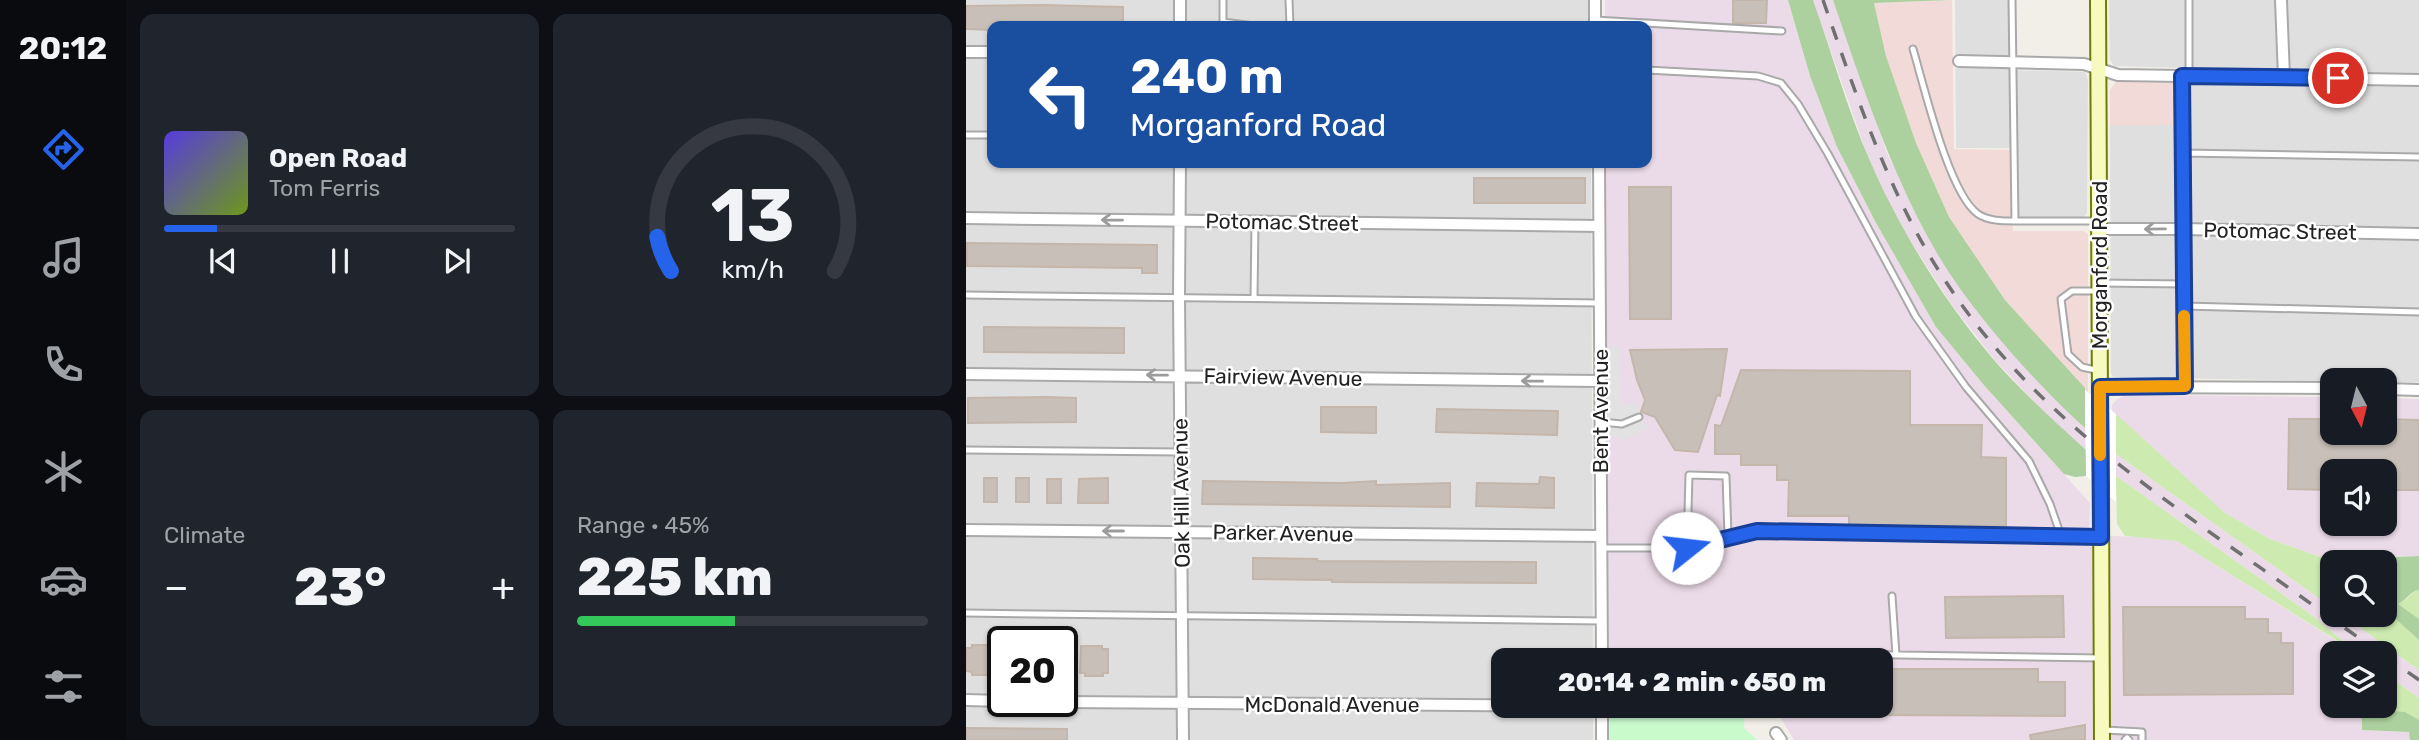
<!DOCTYPE html>
<html lang="en">
<head>
<meta charset="utf-8">
<style>
  :root { --surface:#171b24; --page:#20242c; --text:#f1f3f6; --muted:#9ea1a6; --line:#363941; --accent:#2563eb }
  body { margin:0; font-family:Rubik,sans-serif; background:var(--page); color:var(--text); height:100vh; display:flex; flex-direction:column; font-size:26px; white-space:nowrap }
  * { box-sizing:border-box; margin:0 }
  p { font-size:23px; color:var(--muted) }
  .icon { flex:none; width:38px; height:38px; fill:none; stroke:currentColor; stroke-width:2; stroke-linecap:round; stroke-linejoin:round }
  .map { position:relative; flex:1; overflow:hidden }
  .drawer { display:flex; flex-direction:column; gap:14px; padding:14px; background:#0d0f14; width:840px }
  .drawer>* { flex:none }
  .guide { position:absolute; left:21px; top:21px; width:665px; height:147px; border-radius:14px; box-shadow:0 2px 5px #0004; background:#1a4fa0; color:#fff; overflow:hidden }
  .needle { width:46px; rotate:173deg }
  .fabs { position:absolute; left:1354px; top:368px; display:grid; gap:14px }
  .fabs a { display:grid; place-items:center; width:77px; height:77px; border-radius:14px; background:var(--surface); box-shadow:0 2px 5px #0004; font-size:35px }
  .speed { position:absolute; left:21px; top:626px; display:flex; gap:14px; font-size:35px; font-weight:700; text-align:center }
  .speed>* { display:grid; place-content:center; width:91px; height:91px; border-radius:50%; background:var(--surface); box-shadow:0 2px 5px #0004; line-height:1 }
  .speed .limit { border:4px solid #111; border-radius:10px; background:#fff; color:#111 }
  .pin { position:absolute; display:grid; place-items:center; width:60px; height:60px; color:#fff; margin:-30px; border:4px solid #fff; border-radius:50%; box-shadow:0 2px 7px #0007 }
  .me { position:absolute; width:77px; margin:-38px; rotate:74deg; stroke-linejoin:round; filter:drop-shadow(0 0 5px #0008) }
  .turn { display:flex; align-items:center; gap:24px; height:147px; padding:0 28px; font-size:32px }
  .turn .icon { width:91px; height:91px; stroke-width:2.5 }
  .turn b { display:block; font-size:49px; line-height:60px }
  .big { font-size:52px; font-weight:800; line-height:1.1 }
  .drawer .card { flex:1; display:flex; flex-direction:column; justify-content:center; gap:10px; min-width:0; padding:0 24px; border-radius:14px; background:var(--page) }
  .drawer .dial { align-items:center; gap:0 }
  .dial svg { height:182px; overflow:visible; fill:none; stroke:var(--line); stroke-width:7; stroke-linecap:round; text-anchor:middle }
  .dial text { fill:var(--text); stroke:none }
  .song { display:flex; align-items:center; gap:21px }
  .cover { width:84px; height:84px; border-radius:10px; background:linear-gradient(135deg,hsl(250 70% 55%),hsl(80 70% 35%)) }
  .played { height:7px; border-radius:4px; background:linear-gradient(90deg,var(--accent) 15%,var(--line) 15%) }
  .keys { display:flex; justify-content:space-around; direction:ltr }
  .heat { display:flex; justify-content:space-between; align-items:center; font-size:38px; direction:ltr }
  .charge { height:10px; border-radius:5px; background:linear-gradient(90deg,#34c759 45%,var(--line) 0) }
  .drawer .tiles { flex:1; display:grid; gap:14px; grid-template-columns:repeat(2,1fr) }
  .trip { position:absolute; left:525px; top:648px; width:402px; height:70px; border-radius:14px; background:var(--surface); box-shadow:0 2px 5px #0004; font-weight:800; line-height:70px; text-align:center }
  main { display:flex; flex:1; min-height:0 }
  .tabs { display:flex; flex-direction:column; width:126px; justify-content:space-around; align-items:center; background:#090b0e; color:var(--muted) }
  .tabs .icon { width:49px; height:49px }
  .tabs .selected { color:var(--accent) }
  .tabs b { font-size:32px; color:var(--text) }
  .map>svg:first-child { display:block }
  .residential { fill:#e0dfdf; fill-rule:evenodd }
  .commercial { fill:#f2dad9 }
  .industrial { fill:#ebdbe8; fill-rule:evenodd }
  .grass { fill:#cdebb0 }
  .forest { fill:#add19e }
  .park { fill:#c8facc }
  .parking { fill:#e2e2e2 }
  .pier { fill:#fff }
  .building { fill:#c7bfb8; stroke:#c4b6ab; stroke-width:2 }
  .lines { fill:none; stroke-linecap:round; stroke-linejoin:round }
  .lane-casing { stroke:#a9a9a9; stroke-width:9 }
  .street-casing { stroke:#a9a9a9; stroke-width:14 }
  .secondary-casing { stroke:#707d05; stroke-width:18 }
  .lane { stroke:#fff; stroke-width:5 }
  .street { stroke:#fff; stroke-width:10 }
  .secondary { stroke:#f7fabf; stroke-width:14 }
  .rail { stroke:#707070; stroke-width:3.5; stroke-dasharray:14 14; stroke-linecap:butt }
  .secondary-bridge-casing { stroke:#707d05; stroke-width:18; stroke-linecap:butt }
  .secondary-bridge { stroke:#f7fabf; stroke-width:14 }
  .oneway { stroke:#9c9c9c }
  .route-casing { stroke:#184099; stroke-width:18 }
  .route { stroke:#2563eb; stroke-width:12 }
  .slow { stroke:#f59e0b; stroke-width:12 }
  .labels { text-anchor:middle; dominant-baseline:central; stroke-width:5; stroke-linejoin:round; paint-order:stroke }
  .street-label { font-size:21px; fill:#222; stroke:#fff }
</style>
</head>
<body>
<main>
<nav class="tabs">
<b>20:12</b>
<svg class="icon selected" aria-label="directions" viewBox="0 0 24 24"><path d="M12 3l9 9-9 9-9-9zM9 14v-3h6M13 9l2 2-2 2"/></svg>
<svg class="icon" aria-label="music" viewBox="0 0 24 24"><path d="M9 18V5l10-2v13"/><circle cx="6" cy="18" r="3"/><circle cx="16" cy="16" r="3"/></svg>
<svg class="icon" aria-label="phone" viewBox="0 0 24 24"><path d="M5 4h4l2 5-3 2q2 4 5 5l2-3 5 2v4C11 20 4 13 5 4z"/></svg>
<svg class="icon" aria-label="climate" viewBox="0 0 24 24"><path d="M12 3v18M4 7l16 10M4 17L20 7"/></svg>
<svg class="icon" aria-label="car" viewBox="0 0 24 24"><path d="M5 17H2v-5l4-1 3-4h7l3 4 3 1v5h-3M9 17h6M6 11h13"/><circle cx="7" cy="17" r="2"/><circle cx="17" cy="17" r="2"/></svg>
<svg class="icon" aria-label="filters" viewBox="0 0 24 24"><path d="M4 7h16M4 17h16"/><circle cx="9" cy="7" r="2"/><circle cx="15" cy="17" r="2"/></svg>
</nav>
<section class="drawer">
<div class="tiles">
<div class="card">
<div class="song"><i class="cover"></i><div><b>Open Road</b><p>Tom Ferris</p></div></div>
<div class="played"></div>
<div class="keys"><svg class="icon" aria-label="previous" viewBox="0 0 24 24"><path d="M18 5L8 12l10 7zM5 5v14"/></svg><svg class="icon" aria-label="pause" viewBox="0 0 24 24"><path d="M8 5v14M16 5v14"/></svg><svg class="icon" aria-label="next" viewBox="0 0 24 24"><path d="M6 5l10 7-10 7zM19 5v14"/></svg></div>
</div>
<div class="card dial"><svg viewBox="0 0 100 80">
<path d="M14 69A42 42 0 1 1 86 69"/>
<path d="M14 69A42 42 0 0 1 8 54" stroke="#2563eb"/>
<text x="50" y="56" font-size="32" font-weight="700">13</text>
<text x="50" y="72" font-size="11">km/h</text>
</svg></div>
<div class="card"><p>Climate</p>
<div class="heat"><a>−</a><b class="big">23°</b><a>+</a></div>
</div>
<div class="card"><p>Range · 45%</p><b class="big">225 km</b><div class="charge"></div></div>
</div>
</section>
<div class="map">
<svg width="1453" height="740" viewBox="0 0 1453 740">
  <rect width="100%" height="100%" fill="#f2efe9"/>
  <path class="residential" d="M0,0H624V26H26V163H625L627,660H537V705H627V740H0ZM37,642H96V702H37Z
    M989,0H1044V70L1119,72L1122,80L1121,213L1117,218H1051L1050,148H990Z
    M1143,0H1453V382H1419V380L1367,381L1147,377L1145,373L1144,125H1221V68L1148,66L1144,60Z"/>
  <path class="commercial" d="M986,0L988,149L1045,150L1047,231H1118L1122,234V393L1039,300L983,217L950,143L920,56L908,3Z
    M1150,82L1213,83V125H1144V90Z"/>
  <path class="industrial" d="M639,0H822L844,76L871,147L910,223L970,327L1017,384L1124,503L1123,535L1193,538L1211,541L1390,653H1367V705H1396V730L1444,732V740H828L811,712L672,705H915V660H643L640,163H681V26H639Z
    M847,0H867L921,153L970,251L1004,300L1038,343L1076,385L1119,428L1120,450L1076,410L1028,359L986,305L936,228L903,160Z
    M1185,395L1367,397V432H1419V398L1453,399V556L1357,558L1304,539L1259,513L1146,412V405L1150,400L1157,396ZM1367,471H1419V523H1367Z
    M1150,454L1367,608V614H1375L1453,670V698L1419,674V653H1391L1347,616L1150,476Z"/>
  <path class="grass" d="M1150,414L1259,513L1304,539L1357,558H1407L1408,562H1367V608L1150,454Z
    M1150,476L1347,616L1391,653L1211,541L1159,536L1151,524Z
    M1419,588L1431,604C1441,602 1444,592 1453,590V619L1431,604L1421,610L1453,640V670L1375,614H1419Z
    M1419,674L1453,698V720L1396,709V705H1419Z"/>
  <path class="forest" d="M822,0H847C866,53 881,109 904,161C935,232 978,301 1028,360C1056,392 1088,421 1120,450V476L1109,477L1098,474L1017,384L970,327L910,223L871,147L844,76Z
    M867,0H984L908,3L920,56L950,143L983,217L1039,300L1119,388V428C1068,382 1002,308 968,248C924,170 896,85 867,0Z
    M1453,556V590C1444,591 1440,601 1432,604L1453,619V640L1421,611L1424,605L1430,603L1419,588V562H1408L1407,558Z
    M1396,709L1439,712L1453,720V740H1444L1443,732L1396,730Z"/>
  <path class="park" d="M643,705L779,710L778,728L791,740H643Z"/>
  <path class="parking" d="M647,345L654,348L655,406L669,402L682,428L654,441V437H643L642,350Z"/>
  <path class="pier" d="M1119,390L1150,414V502L1120,476Z"/>
  <path class="building" d="M767,0H801L800,23H767Z
    M78,5L157,7V26H26V30L0,29V6Z
    M508,178H619V203H508Z
    M663,187H705V319H664Z
    M1,243L191,245V273H176V268L1,266Z
    M18,327L158,328V353L18,352Z
    M761,349L754,396L751,395L732,452L709,450L689,417L675,412L679,400L671,380L664,350Z
    M775,370L944,371V425H1016L1015,457L1040,458V526L883,525V516H822L823,480H811V465H775V454H749V425L755,426Z
    M81,397L110,398V422L2,423V398Z
    M355,407H410V433L355,432Z
    M471,409L592,411L591,435L470,432Z
    M1323,419H1367V432H1419V419L1453,420V490H1419V471H1367V490L1322,489Z
    M574,477L588,478V508L510,506L511,483L573,484Z
    M18,478H31V502H18Z
    M50,478H63V502H50Z
    M142,478V503H112L113,479Z
    M81,479H95V503H81Z
    M237,481L375,483L410,481V485L484,483V507L236,504Z
    M287,558L351,559V561L570,562V583L366,582V580L287,579Z
    M1097,596L1098,637L980,638L979,597Z
    M1157,607H1279V619H1302V633H1315V643H1327V694L1158,695Z
    M6,645H37V675H6V672L0,671V648H6Z
    M115,646H136V649H142V673H137V676H119V673H114Z
    M915,669H1072V682H1099V716L905,715V705H915Z
    M1119,725V740H1065L1064,735Z
    M0,728L101,729V740H0Z"/>
  <g class="lines">
    <g class="lane-casing">
      <path id="lane" d="M257,0V22L288,26
        M323,0L324,26
        M1046,0L1049,221H1130
        M1223,0V76
        M629,20L816,31
        M947,49C958,86 983,194 1012,214C1022,221 1037,221 1049,221
        M681,70L792,76L815,83L832,104L862,154L950,317L1000,387L1063,461L1084,504L1095,536
        M1216,76L1219,386
        M0,135H26
        M1216,153L1453,157
        M1134,283L1218,284
        M1130,291H1106L1095,299L1102,354L1116,367L1134,371
        M0,295L634,303
        M288,298L289,222
        M1218,306L1453,312
        M635,422L656,424L673,417
        M0,450L215,452
        M635,548H728L757,537L791,531L1133,537
        M721,548L723,475L760,476L762,536
        M926,596L930,655
        M0,613L636,621
        M866,654L1135,658
        M1139,730L1176,732V740
        M1159,740L1161,738L1163,740"/>
    </g>
    <g class="street-casing">
      <path id="street" d="M214,0V26
        M629,0V26
        M1315,0L1318,77
        M0,52H26
        M993,61L1118,64L1152,75L1453,80
        M214,163L213,297L217,740
        M633,163L636,660
        M0,218L633,226
        M1133,229H1218L1453,234
        M0,374L634,381
        M1134,387L1367,388
        M1419,389L1453,390
        M0,530L635,536
        M0,700L37,701
        M96,702L636,706
        M810,733L815,740
        M636,740V705"/>
    </g>
    <g class="secondary-casing">
      <path id="secondary" d="M1132,0L1134,403
        M1135,489L1136,740"/>
    </g>
    <use href="#lane" class="lane"/>
    <use href="#street" class="street"/>
    <use href="#secondary" class="secondary"/>
    <path class="rail" d="M857,0C893,103 927,208 991,298C1061,399 1159,472 1259,543C1311,579 1362,616 1414,653
      M1419,656L1453,680"/>
    <g class="secondary-bridge-casing">
      <path id="secondary-bridge" d="M1134,403L1135,489"/>
    </g>
    <use href="#secondary-bridge" class="secondary-bridge"/>
  </g>
  <defs><path id="oneway-shaft" d="M-6 0H5M1.5-3L5.5 0L1.5 3" fill="none" stroke-width="1.6" stroke-linecap="round" stroke-linejoin="round" transform="scale(1.75)"/></defs>
  <g class="oneway">
    <use href="#oneway-shaft" transform="translate(146 220) rotate(-179)"/>
    <use href="#oneway-shaft" transform="translate(1189 229) rotate(179)"/>
    <use href="#oneway-shaft" transform="translate(191 375) rotate(-179)"/>
    <use href="#oneway-shaft" transform="translate(566 381) rotate(-179)"/>
    <use href="#oneway-shaft" transform="translate(147 531) rotate(-180)"/>
  </g>
  <g class="lines">
    <g class="route-casing">
      <path id="route" d="M721,548L791,531L1135,537L1134,387L1219,386L1216,76L1372,78"/>
    </g>
    <use href="#route" class="route"/>
    <path class="slow" d="M1134,455V387L1219,386L1218,316"/>
  </g>
  <g class="labels">
    <g class="street-label">
      <text transform="translate(316 222) rotate(1)">Potomac Street</text>
      <text transform="translate(1314 231) rotate(1)">Potomac Street</text>
      <text transform="translate(1133 265) rotate(-90)">Morganford Road</text>
      <text transform="translate(317 377) rotate(1)">Fairview Avenue</text>
      <text transform="translate(634 411) rotate(-90)">Bent Avenue</text>
      <text transform="translate(215 493) rotate(-91)">Oak Hill Avenue</text>
      <text transform="translate(317 533) rotate(1)">Parker Avenue</text>
      <text x="366" y="704">McDonald Avenue</text>
    </g>
  </g>
</svg>
<div class="fabs">
<a><svg class="needle" viewBox="-14 -14 28 28"><path d="M0-13l5 13h-10z" fill="#e53935"/><path d="M0 13l5-13h-10z" fill="#9ea1a6"/></svg></a>
<a><svg class="icon" aria-label="sound" viewBox="0 0 24 24"><path d="M4 9h4l5-4v14l-5-4H4zM17 9q2 3 0 6"/></svg></a>
<a><svg class="icon" aria-label="search" viewBox="0 0 24 24"><circle cx="10" cy="10" r="6"/><path d="M15 15l6 6"/></svg></a>
<a><svg class="icon" aria-label="layers" viewBox="0 0 24 24"><path d="M12 4l9 5-9 5-9-5zM3 14l9 5 9-5"/></svg></a>
</div>
<div class="speed"><div class="limit">20</div></div>
<div class="pin" style="left:1372px;top:78px;background:#d93025"><svg class="icon" aria-label="arrive" viewBox="0 0 24 24"><path d="M6 21V4h12l-3 4 3 4H6"/></svg></div>
<svg class="me" style="left:721px;top:548px" viewBox="-20 -20 40 40"><circle r="19" fill="#fff"/><path d="M0-13L10 11 0 6-10 11z" fill="#2563eb"/></svg>
<div class="trip">20:14 · 2 min · 650 m</div>
<div class="guide">
<div class="turn"><svg class="icon" aria-label="left" viewBox="0 0 24 24"><path d="M17 20v-9H6M10 6l-5 5 5 5"/></svg><div><b>240 m</b>Morganford Road</div></div>
</div>
</div>
</main>
</body>
</html>
